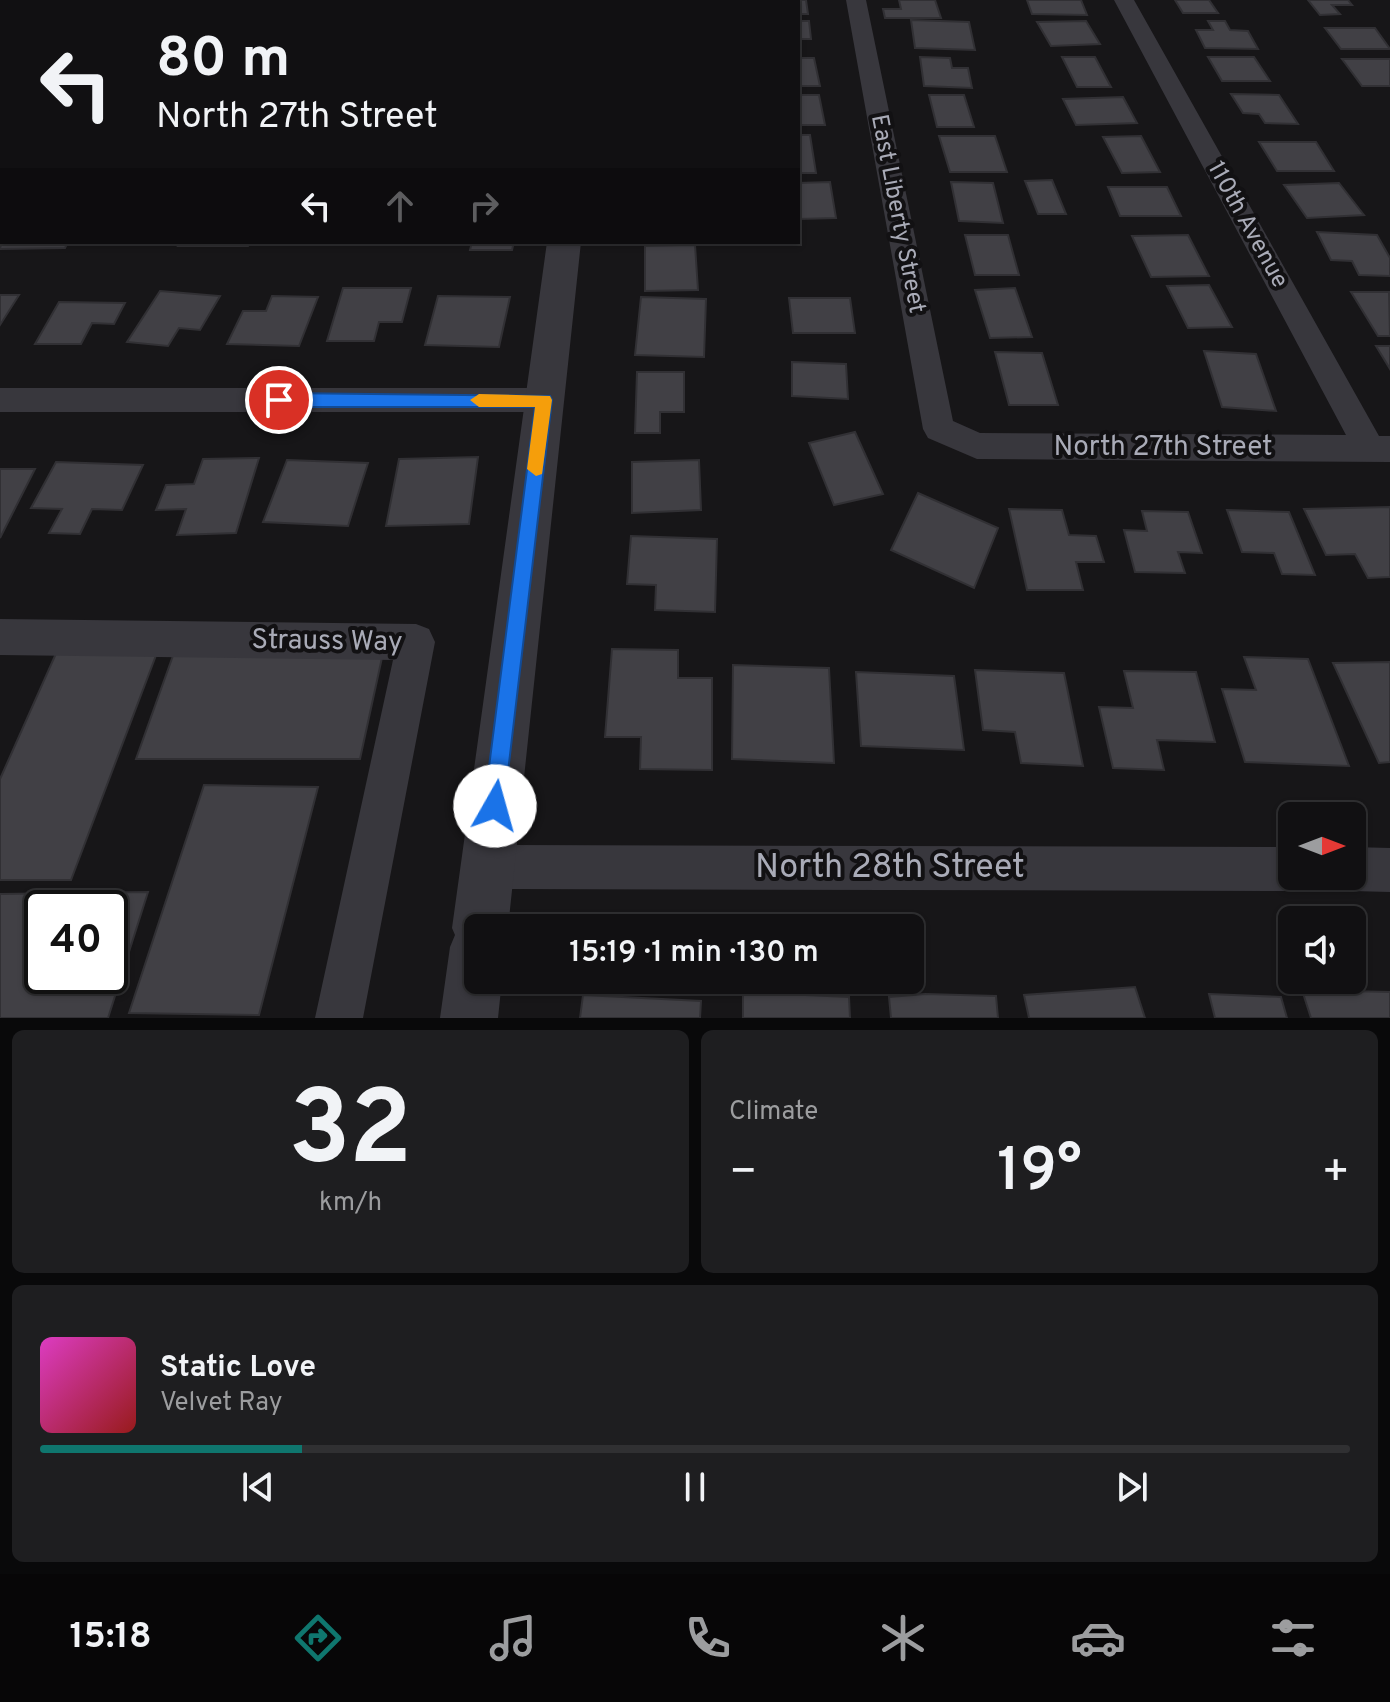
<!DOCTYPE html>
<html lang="en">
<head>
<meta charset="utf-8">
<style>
  :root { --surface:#111012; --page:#1e1e20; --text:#f1f3f6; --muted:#9c9d9f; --line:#303032; --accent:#0f766e }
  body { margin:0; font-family:Overpass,sans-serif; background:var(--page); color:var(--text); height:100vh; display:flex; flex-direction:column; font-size:30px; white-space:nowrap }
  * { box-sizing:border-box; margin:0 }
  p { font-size:26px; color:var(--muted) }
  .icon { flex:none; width:44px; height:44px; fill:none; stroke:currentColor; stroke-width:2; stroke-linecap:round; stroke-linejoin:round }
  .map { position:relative; height:1018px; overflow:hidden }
  .details { display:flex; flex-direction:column; gap:12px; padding:12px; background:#09090a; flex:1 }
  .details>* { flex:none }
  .hud { position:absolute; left:0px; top:0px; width:800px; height:244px; box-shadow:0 2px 6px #0004,0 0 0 2px var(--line); background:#111012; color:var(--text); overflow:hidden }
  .needle { width:52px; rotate:90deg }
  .buttons { position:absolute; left:1278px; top:802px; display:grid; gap:16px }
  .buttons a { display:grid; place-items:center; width:88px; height:88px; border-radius:12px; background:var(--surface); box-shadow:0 2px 6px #0004,0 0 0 2px var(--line); font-size:40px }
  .speed { position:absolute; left:24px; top:890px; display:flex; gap:16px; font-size:40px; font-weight:700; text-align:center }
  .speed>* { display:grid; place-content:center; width:104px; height:104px; border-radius:50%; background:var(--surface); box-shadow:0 2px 6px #0004,0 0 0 2px var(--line); line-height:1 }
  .speed .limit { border:4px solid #111; border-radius:12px; background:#fff; color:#111 }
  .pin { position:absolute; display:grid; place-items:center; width:68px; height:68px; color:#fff; margin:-34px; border:4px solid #fff; border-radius:50%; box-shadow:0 2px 8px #0007 }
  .me { position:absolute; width:88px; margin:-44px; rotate:7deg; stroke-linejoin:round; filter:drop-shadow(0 0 6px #0008) }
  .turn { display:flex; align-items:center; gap:28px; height:168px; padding:0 24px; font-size:36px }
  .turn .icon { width:104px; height:104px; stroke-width:2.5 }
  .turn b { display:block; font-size:56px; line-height:68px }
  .lanes { display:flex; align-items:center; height:76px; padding:0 24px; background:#0003; justify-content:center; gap:40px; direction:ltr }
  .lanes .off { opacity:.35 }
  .big { font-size:60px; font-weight:600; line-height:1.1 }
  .details .card { flex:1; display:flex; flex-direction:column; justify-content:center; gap:12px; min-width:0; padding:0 28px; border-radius:12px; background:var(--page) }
  .details .dial { align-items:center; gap:0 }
  .dial b { font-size:104px; line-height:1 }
  .song { display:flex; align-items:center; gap:24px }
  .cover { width:96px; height:96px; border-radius:12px; background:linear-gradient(135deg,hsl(310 70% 55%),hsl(0 70% 35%)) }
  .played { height:8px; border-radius:4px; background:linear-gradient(90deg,var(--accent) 20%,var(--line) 20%) }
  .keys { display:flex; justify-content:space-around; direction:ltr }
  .heat { display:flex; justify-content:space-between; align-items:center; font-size:44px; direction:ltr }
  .details .tiles { flex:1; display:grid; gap:12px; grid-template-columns:1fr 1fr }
  .card:last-child { grid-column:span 2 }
  .trip { position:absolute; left:464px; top:914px; width:460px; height:80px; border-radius:12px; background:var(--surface); box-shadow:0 2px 6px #0004,0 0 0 2px var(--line); font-weight:600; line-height:80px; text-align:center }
  .tab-bar { display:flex; height:128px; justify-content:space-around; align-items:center; background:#070607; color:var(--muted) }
  .tab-bar .icon { width:56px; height:56px }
  .tab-bar .on { color:var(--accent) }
  .tab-bar b { font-size:36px; color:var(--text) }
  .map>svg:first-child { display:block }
  .building { fill:#414045; stroke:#313034; stroke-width:2; fill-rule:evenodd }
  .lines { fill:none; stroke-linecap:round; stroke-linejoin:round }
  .minor { fill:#38373d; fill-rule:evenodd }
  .tertiary { fill:#38373d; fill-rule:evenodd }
  .route { fill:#1a73e8; stroke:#114b97; stroke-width:2 }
  .slow { fill:#f59e0b }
  .labels { text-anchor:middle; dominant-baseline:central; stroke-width:8; stroke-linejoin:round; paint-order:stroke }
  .far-street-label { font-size:24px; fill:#a9abb7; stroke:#121113 }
  .street-label { font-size:28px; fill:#a9abb7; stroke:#121113 }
  .near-street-label { font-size:34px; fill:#a9abb7; stroke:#121113 }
</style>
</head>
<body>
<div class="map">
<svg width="1390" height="1018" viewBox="0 0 1390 1018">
  <rect width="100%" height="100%" fill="#171618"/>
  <path class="building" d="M761,0H806L808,14H798V2Z
    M899,0H935L941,18H885L883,9H901Z
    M1027,0H1081L1087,15L1032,14Z
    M1175,0H1209L1218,13H1183Z
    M1308,0H1348L1352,5H1332L1340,14L1320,15Z
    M911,20L969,22L975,50L915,48Z
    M798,21H809L811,39H798Z
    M1086,21L1100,44L1051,46L1037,22Z
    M1208,21H1225L1230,30L1248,31L1258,49L1205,48L1196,30H1213Z
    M1325,28H1375L1390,49H1341Z
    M920,57L950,58L952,68H968L972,88L924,86Z
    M1062,57H1095L1111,87H1077Z
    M1208,57H1254L1270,81H1222Z
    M798,58H814L820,86H798Z
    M1342,59H1390V86H1362Z
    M1231,94L1279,95L1298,124L1265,123L1259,114L1243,113Z
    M798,95H819L825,125H798Z
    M929,95H964L974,127H937Z
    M1123,97L1137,123L1076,125L1063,99Z
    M798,135H810L816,173H798Z
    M939,136H995L1007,172H950Z
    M1141,136L1160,172L1122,173L1103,137Z
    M1259,142H1316L1334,171H1277Z
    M1052,180L1066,214H1038L1025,181Z
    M830,182L836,218L798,219V183Z
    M951,182L993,183L1003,223L959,221Z
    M1339,183L1364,215L1307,218L1284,185Z
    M1108,187H1167L1181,216H1120Z
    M1317,232L1377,235L1390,258V276L1359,275L1352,261L1331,260Z
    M965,235H1008L1019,275H975Z
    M1188,235L1209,276L1151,277L1132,236Z
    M2,239V242H68L65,248L0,249Z
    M180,242H250L248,246H178Z
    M472,242H514L512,250H470Z
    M695,245L698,290L645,291V246Z
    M1209,285L1232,327L1188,328L1167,286Z
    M343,288H411L402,322H379L374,341H327Z
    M1015,288L1032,337L990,338L975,290Z
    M160,291L220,296L200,330L179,328L168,346L127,342Z
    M1351,292H1389L1390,336H1378Z
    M0,295H19L0,325Z
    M272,296L318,297L299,346L227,344L243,311H266Z
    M438,296L510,297L499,347L425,345Z
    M641,297L706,299L704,357L635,355Z
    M789,298H850L855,333H793Z
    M59,302L125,303L114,324L92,323L81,344H35Z
    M1376,346H1390V369Z
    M1204,351L1256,354L1276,411L1222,407Z
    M995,352L1042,353L1058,405H1009Z
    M792,362L846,364L848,399L792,396Z
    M637,372H684V412H660V433H635Z
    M855,432L883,494L834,505L809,443Z
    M478,457L469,524L386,526L399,459Z
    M259,458L236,533L177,535L186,509L156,510L166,485L194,484L203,459Z
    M287,460L368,463L348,526L263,522Z
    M699,460L701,510L632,513V462Z
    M56,462L143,465L122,510L92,509L80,534L49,533L62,509L31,508Z
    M0,469H35L0,538Z
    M918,493L998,528L974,588L891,550Z
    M1390,507V577L1368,578L1355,554L1326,555L1304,509Z
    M1009,509L1062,510L1069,535L1096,536L1104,562H1076L1083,590H1027Z
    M1227,510L1289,512L1315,575L1282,574L1274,553L1242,552Z
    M1142,511L1188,512L1202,553L1178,552L1185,573L1135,572L1124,530L1147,531Z
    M631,536L717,539L715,612L655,610L656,585L627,584Z
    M58,649L158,650L71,880H0V779Z
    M612,649L678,650V678H712V770L640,769L641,737H605Z
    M175,650L383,653L360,759H136Z
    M1244,657L1308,659L1349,766L1245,762L1222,689L1256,690Z
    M1390,662V762L1379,763L1333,663Z
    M733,665L829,668L834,763L732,759Z
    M975,670L1064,673L1083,766L1021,763L1015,732L983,730Z
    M1124,671L1196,672L1215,742L1157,740L1164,770L1113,768L1099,707L1133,708Z
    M856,672L954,676L964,750L861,746Z
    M204,785L318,787L259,1015L129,1013Z
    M148,892L108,1018H0V894ZM42,908H110V976H42Z
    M1135,987L1145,1018H1029L1024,995Z
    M1302,990L1390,992V1018H1311Z
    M743,992L849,997L850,1018H743Z
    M925,994L996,996L998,1018H891L889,997Z
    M1209,994L1281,997L1287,1018H1215Z
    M583,995L701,1001L700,1018H580Z"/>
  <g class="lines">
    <path class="minor" d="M0,0H10L12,2H2L0,9Z
      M846,0H866L953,421L980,433L1346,435L1114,0H1134L1379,436H1390V462L977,459L928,438L923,429Z
      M0,155H2V171H0Z
      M0,388H544L555,391L560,400L555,409L544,412H0Z
      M0,619L416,624L429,629L435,642L363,1018H315L393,660L0,655Z
      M488,845L1292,847V876H1311L1307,884L1292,891L488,889L473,882L466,867L473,852Z
      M1352,847L1390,848V892L1352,891L1337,884L1333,876H1352Z"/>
    <path class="tertiary" d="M586,0H612L585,2Z
      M547,242H581L508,928H478V980H502L498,1018H440L450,947L455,935L452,928Z"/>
  </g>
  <path class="route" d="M279,393L550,396L552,400L503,814L495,817L487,814L484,806L535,407H279L271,400Z"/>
  <path class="slow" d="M479,394L550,396L552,400L542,474L536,476L527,469L535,407H479L470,400Z"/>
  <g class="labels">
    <g class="far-street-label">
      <text transform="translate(897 214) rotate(79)">East Liberty Street</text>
      <text transform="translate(1247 225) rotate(61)">110th Avenue</text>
    </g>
    <g class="street-label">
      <text x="1163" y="448">North 27th Street</text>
      <text transform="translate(327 642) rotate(1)">Strauss Way</text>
    </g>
    <g class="near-street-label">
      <text x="890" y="868">North 28th Street</text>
    </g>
  </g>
</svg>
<div class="buttons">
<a><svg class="needle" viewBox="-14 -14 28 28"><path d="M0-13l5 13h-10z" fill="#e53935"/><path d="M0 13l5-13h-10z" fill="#9c9d9f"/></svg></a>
<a><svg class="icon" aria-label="sound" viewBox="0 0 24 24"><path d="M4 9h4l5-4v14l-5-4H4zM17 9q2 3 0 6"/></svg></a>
</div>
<div class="speed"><div class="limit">40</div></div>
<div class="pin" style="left:279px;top:400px;background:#d93025"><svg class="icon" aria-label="arrive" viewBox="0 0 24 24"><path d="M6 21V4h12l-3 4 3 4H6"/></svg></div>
<svg class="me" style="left:495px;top:806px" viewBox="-20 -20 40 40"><circle r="19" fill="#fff"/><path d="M0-13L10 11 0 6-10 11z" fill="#1a73e8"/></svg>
<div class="trip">15:19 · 1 min · 130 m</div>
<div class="hud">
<div class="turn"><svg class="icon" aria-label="left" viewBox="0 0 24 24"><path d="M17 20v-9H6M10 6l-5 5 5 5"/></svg><div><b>80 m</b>North 27th Street</div></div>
<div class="lanes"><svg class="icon" aria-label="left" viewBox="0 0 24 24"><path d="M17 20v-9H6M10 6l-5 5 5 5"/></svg><svg class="icon off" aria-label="ahead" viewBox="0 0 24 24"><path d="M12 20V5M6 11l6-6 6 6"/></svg><svg class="icon off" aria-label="right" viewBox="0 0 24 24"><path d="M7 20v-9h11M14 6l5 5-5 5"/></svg></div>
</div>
</div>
<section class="details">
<div class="tiles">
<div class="card dial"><b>32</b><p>km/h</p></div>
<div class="card"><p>Climate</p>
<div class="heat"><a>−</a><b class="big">19°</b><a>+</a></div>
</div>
<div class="card">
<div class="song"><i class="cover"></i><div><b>Static Love</b><p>Velvet Ray</p></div></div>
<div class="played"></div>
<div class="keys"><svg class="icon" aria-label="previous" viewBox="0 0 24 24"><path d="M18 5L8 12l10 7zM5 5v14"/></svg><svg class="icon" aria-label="pause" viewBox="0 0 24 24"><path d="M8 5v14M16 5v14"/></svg><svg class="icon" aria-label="next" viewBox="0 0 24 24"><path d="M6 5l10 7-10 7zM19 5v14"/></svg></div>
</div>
</div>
</section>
<nav class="tab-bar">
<b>15:18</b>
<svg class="icon on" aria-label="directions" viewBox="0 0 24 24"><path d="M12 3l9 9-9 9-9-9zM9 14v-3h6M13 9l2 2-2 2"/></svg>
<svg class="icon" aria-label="music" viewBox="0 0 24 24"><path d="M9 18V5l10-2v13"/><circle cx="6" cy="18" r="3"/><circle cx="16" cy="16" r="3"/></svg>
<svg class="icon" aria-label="phone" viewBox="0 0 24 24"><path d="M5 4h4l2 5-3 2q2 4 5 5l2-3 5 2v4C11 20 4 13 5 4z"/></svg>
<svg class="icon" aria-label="climate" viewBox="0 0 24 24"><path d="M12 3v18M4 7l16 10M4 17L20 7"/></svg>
<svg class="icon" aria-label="car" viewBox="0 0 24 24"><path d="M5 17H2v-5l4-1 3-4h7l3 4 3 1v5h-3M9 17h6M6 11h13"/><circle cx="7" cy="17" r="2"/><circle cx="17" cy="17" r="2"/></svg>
<svg class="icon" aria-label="filters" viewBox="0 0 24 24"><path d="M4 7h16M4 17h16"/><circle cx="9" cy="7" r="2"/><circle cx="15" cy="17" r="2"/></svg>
</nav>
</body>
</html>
